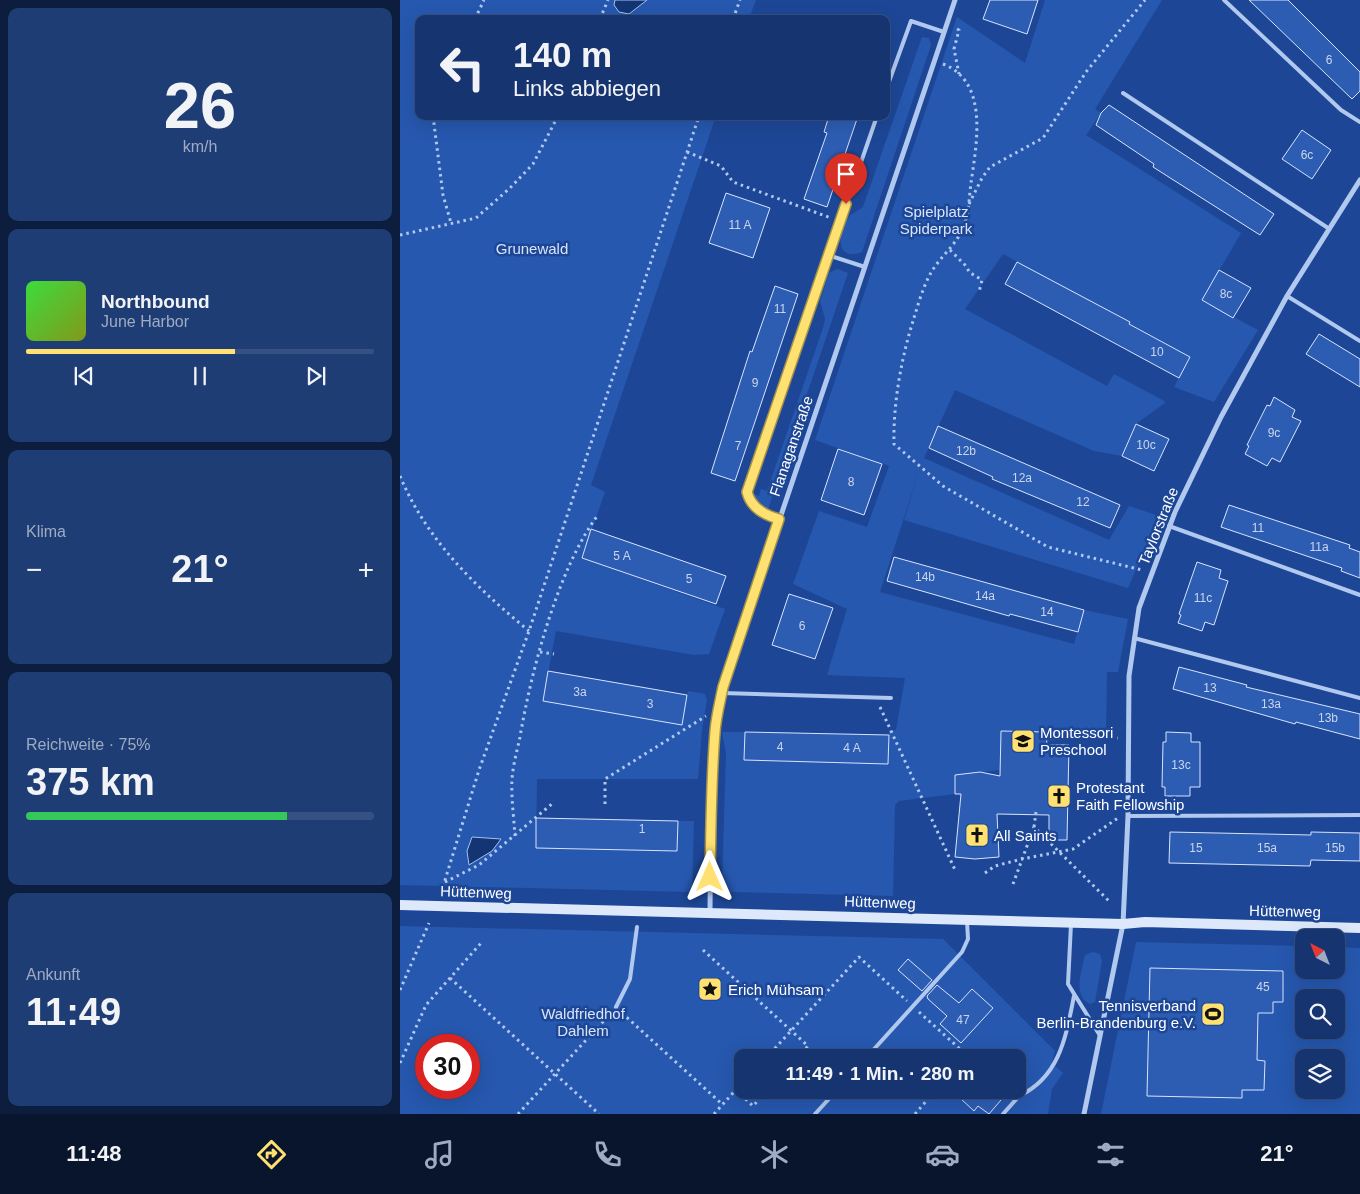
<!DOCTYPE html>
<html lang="de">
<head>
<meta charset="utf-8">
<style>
  :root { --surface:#163570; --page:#1f3d75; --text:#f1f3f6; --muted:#9eabc3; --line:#355083; --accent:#fee170 }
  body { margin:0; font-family:Helvetica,sans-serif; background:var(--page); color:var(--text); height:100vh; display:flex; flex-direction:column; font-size:19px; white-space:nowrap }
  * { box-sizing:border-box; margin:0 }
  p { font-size:16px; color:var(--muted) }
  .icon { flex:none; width:28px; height:28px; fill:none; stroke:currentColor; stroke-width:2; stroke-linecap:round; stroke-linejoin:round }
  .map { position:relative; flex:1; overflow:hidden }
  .details { display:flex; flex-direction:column; gap:8px; padding:8px; background:#0c1d3e; width:400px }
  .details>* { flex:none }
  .hud { position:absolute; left:15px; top:15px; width:475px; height:105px; border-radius:10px; box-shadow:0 5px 20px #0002,0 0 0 1px var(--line); background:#163570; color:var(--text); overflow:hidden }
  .needle { width:32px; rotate:318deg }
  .buttons { position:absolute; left:895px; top:929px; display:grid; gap:10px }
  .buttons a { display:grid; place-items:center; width:50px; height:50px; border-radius:10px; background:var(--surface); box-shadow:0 5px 20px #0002,0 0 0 1px var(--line); font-size:25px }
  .speed { position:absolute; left:15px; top:1034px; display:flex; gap:10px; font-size:25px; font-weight:700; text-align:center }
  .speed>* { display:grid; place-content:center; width:65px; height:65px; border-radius:50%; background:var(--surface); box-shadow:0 5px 20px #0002,0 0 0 1px var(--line); line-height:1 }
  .speed .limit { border:8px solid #d22; background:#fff; color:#111 }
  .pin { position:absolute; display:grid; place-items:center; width:42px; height:42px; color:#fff; margin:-51px -21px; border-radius:50% 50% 50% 0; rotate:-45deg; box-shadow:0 0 5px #0007 }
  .pin .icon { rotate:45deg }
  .me { position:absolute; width:55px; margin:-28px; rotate:0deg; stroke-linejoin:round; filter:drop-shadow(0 0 4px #0008) }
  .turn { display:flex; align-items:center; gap:18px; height:105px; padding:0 15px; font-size:22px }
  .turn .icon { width:65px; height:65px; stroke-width:2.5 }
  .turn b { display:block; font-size:35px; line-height:42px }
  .big { font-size:38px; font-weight:700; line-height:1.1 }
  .details .card { flex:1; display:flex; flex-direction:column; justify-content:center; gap:8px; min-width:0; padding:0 18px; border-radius:10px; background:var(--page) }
  .details .dial { align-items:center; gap:0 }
  .dial b { font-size:65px; line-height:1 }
  .song { display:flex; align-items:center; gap:15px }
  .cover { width:60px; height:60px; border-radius:8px; background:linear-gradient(135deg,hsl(120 70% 55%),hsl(70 70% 35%)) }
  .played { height:5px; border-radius:2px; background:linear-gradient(90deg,var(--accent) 60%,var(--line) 60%) }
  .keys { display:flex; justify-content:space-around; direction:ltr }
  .heat { display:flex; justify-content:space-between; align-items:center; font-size:28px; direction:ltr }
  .charge { height:8px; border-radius:4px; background:linear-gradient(90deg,#34c759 75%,var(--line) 0) }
  .trip { position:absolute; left:334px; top:1049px; width:292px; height:50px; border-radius:10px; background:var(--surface); box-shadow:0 5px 20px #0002,0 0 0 1px var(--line); font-weight:700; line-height:50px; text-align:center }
  .tabs { display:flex; height:80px; justify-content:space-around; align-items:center; background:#09152d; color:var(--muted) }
  .tabs .icon { width:35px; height:35px }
  .tabs .active { color:var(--accent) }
  .tabs b { font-size:22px; color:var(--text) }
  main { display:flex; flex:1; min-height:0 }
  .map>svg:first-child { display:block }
  .green { fill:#2658af; fill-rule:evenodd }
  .water { fill:#143574; stroke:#a4c1f1 }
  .building { fill:#2d5db3; stroke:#d7e4fb }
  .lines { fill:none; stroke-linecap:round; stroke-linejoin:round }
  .path { stroke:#b1c8ef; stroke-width:3; stroke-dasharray:2.5 4; stroke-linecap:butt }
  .service { stroke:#b1c8ef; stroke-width:4 }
  .minor { stroke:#b1c8ef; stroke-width:5 }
  .secondary { stroke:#dee8fb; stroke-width:10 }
  .route-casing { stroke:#a59249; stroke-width:12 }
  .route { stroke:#fee170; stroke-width:9 }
  .labels { text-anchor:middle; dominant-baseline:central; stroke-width:5; stroke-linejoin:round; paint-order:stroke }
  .number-label { font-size:12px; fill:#cad6ec }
  .park-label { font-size:15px; fill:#d7e4fb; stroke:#1d4796 }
  .street-label { font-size:15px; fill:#fff; stroke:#1d4796 }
  .poi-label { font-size:15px; fill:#fff; stroke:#1d4796; text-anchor:start }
</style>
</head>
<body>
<main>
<section class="details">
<div class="card dial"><b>26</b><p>km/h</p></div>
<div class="card">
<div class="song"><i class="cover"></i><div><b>Northbound</b><p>June Harbor</p></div></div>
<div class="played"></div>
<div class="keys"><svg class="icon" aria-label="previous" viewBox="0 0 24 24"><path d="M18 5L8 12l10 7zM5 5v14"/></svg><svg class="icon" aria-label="pause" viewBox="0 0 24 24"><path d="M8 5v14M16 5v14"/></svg><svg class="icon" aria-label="next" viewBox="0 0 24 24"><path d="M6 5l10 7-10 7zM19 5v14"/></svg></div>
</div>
<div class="card"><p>Klima</p>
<div class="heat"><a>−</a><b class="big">21°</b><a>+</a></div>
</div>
<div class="card"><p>Reichweite · 75%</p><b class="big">375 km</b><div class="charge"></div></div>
<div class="card"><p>Ankunft</p><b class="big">11:49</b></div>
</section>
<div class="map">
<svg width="960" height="1114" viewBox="0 0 960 1114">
  <rect width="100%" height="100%" fill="#1d4796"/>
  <path class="green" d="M0,0H356L349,19H19V116H316L191,485L205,492L182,558L325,609L309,654L294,655L156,631L143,700L281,725L288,691L305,694L307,700L302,730L298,779H137L136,848L277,850L278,821H294L292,892L0,885Z
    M645,0H762L695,109L701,113L686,135L841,233L802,300L858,330L814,402L774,387L790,357L603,254L565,309L707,386L714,374L766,402L736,424L722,456L694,451L555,390L524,458L709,540L729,506L759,516L728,588L504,520L521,465L480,592L674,644L684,610L728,619L718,672H707L706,732L601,749L600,770L556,775L555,794L499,801L495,805L493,896L330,892L322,883L326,754L322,732H345L344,760L488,763L489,730H496L505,678L427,675L447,609L393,584L419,511L467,527L489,466L415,440L557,17L625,63Z
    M522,37L529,38L531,45L462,252C436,262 437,235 447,219C450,214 458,211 463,207Z
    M437,269L448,273L367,512L361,507L353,494L359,496L361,489L367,491L424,325L425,318L420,301L429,273Z
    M0,926L543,939L655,1051L652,1063L663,1073L652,1089L648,1114H0ZM26,1045H69V1088H26ZM342,1058H618V1090H342Z
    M736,942L904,946V970H936V947L960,948V1114H701ZM904,998H936V1030H904ZM904,1058H936V1090H904Z
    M693,952L700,954L702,961L695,1002L690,1004C672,996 682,970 685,955Z"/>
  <path class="water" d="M215,0H247L229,14L219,12L214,5Z
    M72,837L101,839L92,851L69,865L67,851Z"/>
  <path class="building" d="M590,0H638L627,34L583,19Z
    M849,0H888L960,72V91L952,99Z
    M709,105L874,214L860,235L753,167L754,164L696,125L701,113Z
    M429,116H458L427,207L404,199L427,133L424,132Z
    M902,130L931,150L912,179L882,159Z
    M326,193L370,208L353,258L309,243Z
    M617,262L730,322L729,324L790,357L779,378L605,284Z
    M819,270L851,288L833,318L802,300Z
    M375,286L398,294L335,481L311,473L350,351L352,352Z
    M919,334L960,359V387L906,354Z
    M874,397L895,410L892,417L901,421L880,462L872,458L867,466L845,454L849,446L847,445L867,405L870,406Z
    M736,424L769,439L754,471L722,456Z
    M538,426L720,505L710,528L592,479L593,477L529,448Z
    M438,449L482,464L464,515L421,500Z
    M829,505L950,545L949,548L960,552V578L941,571L942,568L821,527Z
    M191,529L326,576L316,604L182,558Z
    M494,557L684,610L678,632L610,614L609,616L487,581Z
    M797,562L821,570L819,578L828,581L814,625L805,622L802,631L778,623L781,615L779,614Z
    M389,594L433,608L415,659L372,645Z
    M779,667L847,685L846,687L960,714V739L896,722L895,724L773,689Z
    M148,671L287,695L282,725L143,701Z
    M601,731L646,732L647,745H669L667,840H649V815L597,814L599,857L575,859L555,857L561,794H555V775L580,772L600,776Z
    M345,732L489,735L488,764L344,760Z
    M766,732L791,733V742H800V787H790V796H765V787H762L763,742H766Z
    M136,818L278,821L277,851L136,848Z
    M770,832L911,835V832L960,833V861L911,860L910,866L769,863Z
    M508,959L532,980L522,991L498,970Z
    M750,968L883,971V1002H873V1013H858L857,1060L865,1061L864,1090H842V1098L747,1096Z
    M537,985L559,1003L572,989L593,1008L561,1043L540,1024L547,1016L528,999L527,996Z
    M568,1090H590L601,1100L589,1114L578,1106L574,1111L560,1098Z"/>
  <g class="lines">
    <path class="path" d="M75,19L84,0
      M200,19L208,0
      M333,19L340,0
      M557,29L559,30L554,49L559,74
      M543,64C590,82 576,146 571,183C569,197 569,215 563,228C556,245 541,256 532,271C523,286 518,305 513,321C501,360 493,404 494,444L543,486L648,547L742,570
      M33,116L43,195L51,223
      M287,152L321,166L333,182L431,218
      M569,204L582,178L590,167L643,138L686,72L745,0
      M0,235L76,218L110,188L133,164L158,116
      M550,250L567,267L569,272L582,280L579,292
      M0,476C27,541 76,587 129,631
      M140,652L154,654
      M480,707L556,872
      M646,738H718
      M205,804V779L306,716
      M634,827L636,812
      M115,836C114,818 111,798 112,779C113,765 117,751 120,737C131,672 158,568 198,515
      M585,873L595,866L622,859L673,849L718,818
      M45,882L79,865L153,803
      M613,884L634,827L711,903
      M41,893L79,770L129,631L299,116
      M303,950L408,1046L398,1058
      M50,978L199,1114
      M0,990L29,923
      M519,1012L560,1049
      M222,1013L323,1105
      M366,1058L459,957L507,1001
      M0,1063L26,1005L82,942
      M336,1090L353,1106L368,1090
      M118,1114L211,1013
      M314,1114L342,1083
      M515,1114L536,1090"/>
    <path class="service" d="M824,0L941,110L960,122
      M486,90L511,21L544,32
      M723,93L928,228
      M428,255L465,267
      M887,296L960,341
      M379,519C364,515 351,508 347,492L477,116
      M769,526L960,595
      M734,638L960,698
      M322,693L491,698
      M728,816L960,815
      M671,924L668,984L699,1034
      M216,1007L230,979L237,927
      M567,1055L569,1058
      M466,1058L562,952L568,939L567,921
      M605,1090L619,1096C660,1077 666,1036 674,996
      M415,1114L437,1090
      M603,1114L619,1096"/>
    <path class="minor" d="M310,911L311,805L315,730L323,687L555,0
      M684,1114L723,924L728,816L729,676L739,608L775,512L821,417L887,296L960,180"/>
    <path class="secondary" d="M0,905L723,924L745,922L960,928"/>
  </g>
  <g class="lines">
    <g class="route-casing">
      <path id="route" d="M310,877C311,829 311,780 315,732C316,717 320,702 323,687L379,519C364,515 351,508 347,492L446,204"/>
    </g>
    <use href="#route" class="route"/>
  </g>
  <defs>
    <g id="school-square" transform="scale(1.25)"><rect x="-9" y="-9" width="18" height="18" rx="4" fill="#fee170" stroke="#1d4796"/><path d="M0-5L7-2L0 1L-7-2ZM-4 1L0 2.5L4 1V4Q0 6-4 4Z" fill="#111"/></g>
    <g id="church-square" transform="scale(1.25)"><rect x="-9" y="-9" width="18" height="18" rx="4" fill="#fee170" stroke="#1d4796"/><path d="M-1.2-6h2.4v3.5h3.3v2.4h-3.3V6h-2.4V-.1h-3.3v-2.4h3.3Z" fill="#111"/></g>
    <g id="sight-square" transform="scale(1.25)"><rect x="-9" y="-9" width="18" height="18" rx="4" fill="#fee170" stroke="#1d4796"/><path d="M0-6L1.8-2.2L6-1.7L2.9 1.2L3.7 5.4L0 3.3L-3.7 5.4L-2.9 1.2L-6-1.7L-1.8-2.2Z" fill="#111"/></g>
    <g id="stadium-square" transform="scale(1.25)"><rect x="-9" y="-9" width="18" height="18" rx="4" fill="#fee170" stroke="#1d4796"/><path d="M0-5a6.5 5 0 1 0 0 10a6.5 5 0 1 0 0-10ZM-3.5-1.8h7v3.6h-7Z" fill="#111"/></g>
  </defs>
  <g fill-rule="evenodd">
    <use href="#school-square" x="623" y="741"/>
    <use href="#church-square" x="659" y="796"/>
    <use href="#church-square" x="577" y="835"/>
    <use href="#sight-square" x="310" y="989"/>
    <use href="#stadium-square" x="813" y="1014"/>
  </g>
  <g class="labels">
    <g class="number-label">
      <text x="929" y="60">6</text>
      <text x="907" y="155">6c</text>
      <text x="340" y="225">11 A</text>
      <text x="826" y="294">8c</text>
      <text x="380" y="309">11</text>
      <text x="757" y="352">10</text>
      <text x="355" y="383">9</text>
      <text x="874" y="433">9c</text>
      <text x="746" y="445">10c</text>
      <text x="338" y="446">7</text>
      <text x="566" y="451">12b</text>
      <text x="622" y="478">12a</text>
      <text x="451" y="482">8</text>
      <text x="683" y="502">12</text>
      <text x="858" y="528">11</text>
      <text x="919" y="547">11a</text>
      <text x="222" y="556">5 A</text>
      <text x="525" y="577">14b</text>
      <text x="289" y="579">5</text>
      <text x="585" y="596">14a</text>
      <text x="803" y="598">11c</text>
      <text x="647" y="612">14</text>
      <text x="402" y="626">6</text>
      <text x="810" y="688">13</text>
      <text x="180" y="692">3a</text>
      <text x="250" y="704">3</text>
      <text x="871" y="704">13a</text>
      <text x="928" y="718">13b</text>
      <text x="380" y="747">4</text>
      <text x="452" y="748">4 A</text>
      <text x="781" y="765">13c</text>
      <text x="242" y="829">1</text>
      <text x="796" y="848">15</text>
      <text x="867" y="848">15a</text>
      <text x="935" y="848">15b</text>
      <text x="863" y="987">45</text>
      <text x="563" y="1020">47</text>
    </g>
    <g class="park-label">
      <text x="536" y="211">Spielplatz<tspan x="536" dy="17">Spiderpark</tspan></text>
      <text x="132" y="248">Grunewald</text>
      <text x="183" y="1013">Waldfriedhof<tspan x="183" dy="17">Dahlem</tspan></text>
    </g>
    <g class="street-label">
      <text transform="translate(391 446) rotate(-71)">Flanaganstraße</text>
      <text transform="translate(758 526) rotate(-68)">Taylorstraße</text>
      <text transform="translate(76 892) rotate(2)">Hüttenweg</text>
      <text transform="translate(480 902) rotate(2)">Hüttenweg</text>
      <text transform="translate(885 911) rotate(1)">Hüttenweg</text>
    </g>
    <g class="poi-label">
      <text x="640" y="732">Montessori<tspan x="640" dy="17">Preschool</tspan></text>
      <text x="676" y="787">Protestant<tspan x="676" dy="17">Faith Fellowship</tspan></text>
      <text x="594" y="835">All Saints</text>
      <text x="328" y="989">Erich Mühsam</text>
      <text x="796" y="1005" text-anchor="end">Tennisverband<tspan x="796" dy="17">Berlin-Brandenburg e.V.</tspan></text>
    </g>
  </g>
</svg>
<div class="buttons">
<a><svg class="needle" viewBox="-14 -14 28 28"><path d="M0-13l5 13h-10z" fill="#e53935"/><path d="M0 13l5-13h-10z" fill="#9eabc3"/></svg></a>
<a><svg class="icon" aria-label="search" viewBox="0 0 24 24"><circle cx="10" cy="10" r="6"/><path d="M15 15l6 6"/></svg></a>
<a><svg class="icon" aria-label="layers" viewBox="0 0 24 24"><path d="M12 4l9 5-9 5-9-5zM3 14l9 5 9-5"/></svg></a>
</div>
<div class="speed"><div class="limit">30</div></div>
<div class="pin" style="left:446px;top:204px;background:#d93025"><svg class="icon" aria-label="arrive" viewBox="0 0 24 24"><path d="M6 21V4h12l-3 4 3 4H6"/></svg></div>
<svg class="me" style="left:310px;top:877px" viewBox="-20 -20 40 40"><path d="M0-17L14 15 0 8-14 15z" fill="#fee170" stroke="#fff" stroke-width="4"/></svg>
<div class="trip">11:49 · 1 Min. · 280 m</div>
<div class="hud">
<div class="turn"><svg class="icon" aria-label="left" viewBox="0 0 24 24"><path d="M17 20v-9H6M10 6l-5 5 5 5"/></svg><div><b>140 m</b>Links abbiegen</div></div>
</div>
</div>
</main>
<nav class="tabs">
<b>11:48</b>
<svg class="icon active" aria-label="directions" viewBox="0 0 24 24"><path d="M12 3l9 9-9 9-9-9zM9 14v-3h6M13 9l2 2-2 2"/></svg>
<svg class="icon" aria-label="music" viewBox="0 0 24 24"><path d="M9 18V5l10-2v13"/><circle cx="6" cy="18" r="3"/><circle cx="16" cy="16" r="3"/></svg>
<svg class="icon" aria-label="phone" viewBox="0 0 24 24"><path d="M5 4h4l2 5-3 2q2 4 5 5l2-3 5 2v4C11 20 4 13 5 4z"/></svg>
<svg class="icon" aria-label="climate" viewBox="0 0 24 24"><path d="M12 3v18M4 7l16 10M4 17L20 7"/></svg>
<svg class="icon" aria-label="car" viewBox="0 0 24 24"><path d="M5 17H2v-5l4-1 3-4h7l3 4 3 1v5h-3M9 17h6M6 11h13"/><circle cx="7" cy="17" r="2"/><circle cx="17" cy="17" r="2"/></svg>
<svg class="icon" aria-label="filters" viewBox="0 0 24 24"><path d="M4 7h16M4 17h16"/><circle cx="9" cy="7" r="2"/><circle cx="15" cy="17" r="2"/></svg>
<b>21°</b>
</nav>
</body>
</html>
